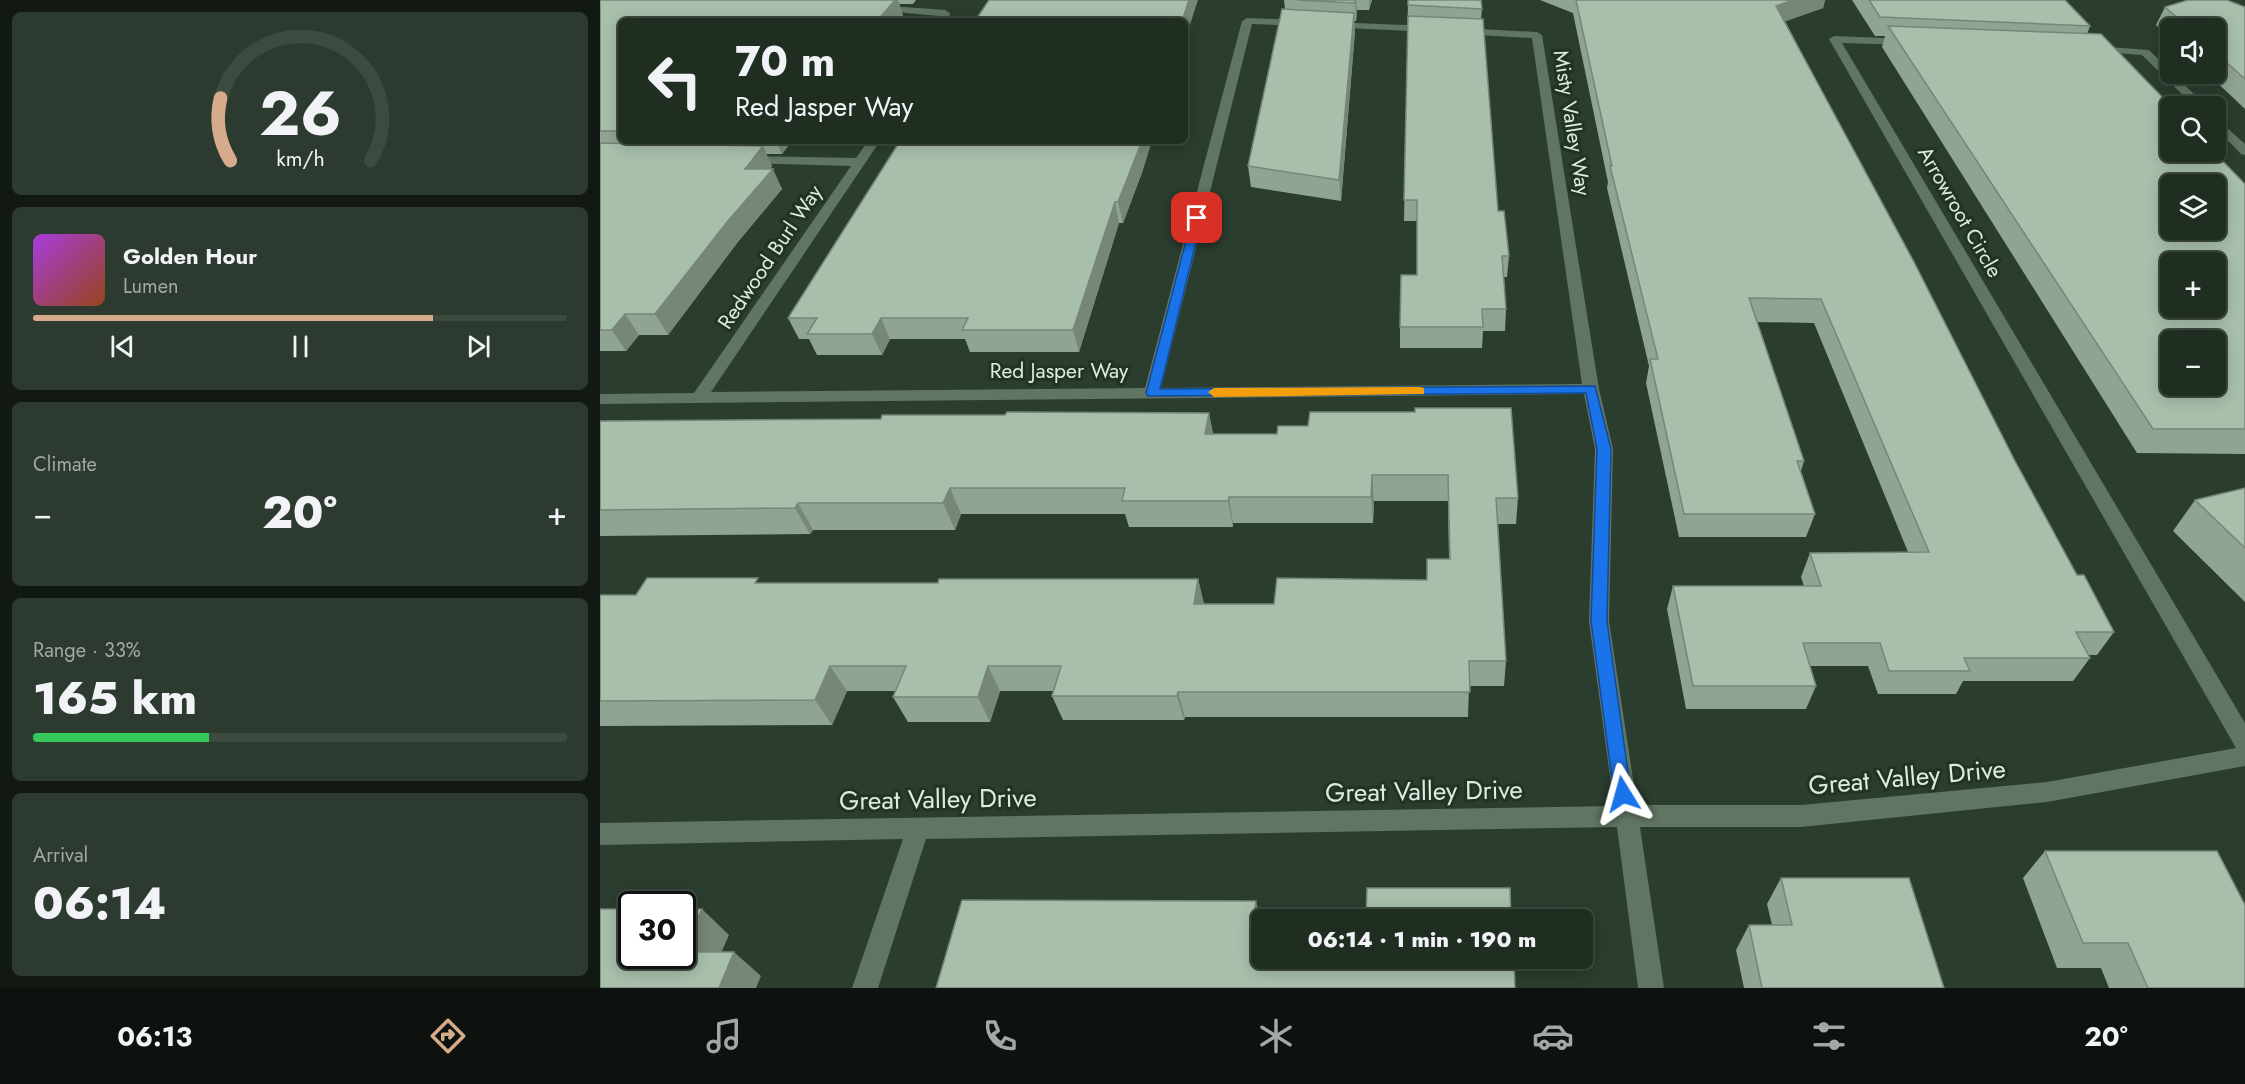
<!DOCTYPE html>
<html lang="en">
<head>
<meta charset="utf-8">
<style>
  :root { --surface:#202e22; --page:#2d3a2f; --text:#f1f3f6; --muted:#a2a8a5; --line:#3d4a40; --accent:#d6ab8b }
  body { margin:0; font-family:Jost,sans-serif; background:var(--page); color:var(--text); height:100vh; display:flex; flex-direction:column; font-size:22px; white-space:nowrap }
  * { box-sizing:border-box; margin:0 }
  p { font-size:20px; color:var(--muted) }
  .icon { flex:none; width:33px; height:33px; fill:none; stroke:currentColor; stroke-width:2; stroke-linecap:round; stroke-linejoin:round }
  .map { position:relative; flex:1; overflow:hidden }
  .panel { display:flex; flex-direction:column; gap:12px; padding:12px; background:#121913; width:600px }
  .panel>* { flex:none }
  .hud { position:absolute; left:18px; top:18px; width:570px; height:126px; border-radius:9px; box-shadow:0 3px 15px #0003,0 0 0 2px var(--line); background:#202e22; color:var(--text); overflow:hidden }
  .tools { position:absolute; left:1560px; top:18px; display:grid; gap:12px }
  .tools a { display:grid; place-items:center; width:66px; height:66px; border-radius:9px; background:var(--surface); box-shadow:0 3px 15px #0003,0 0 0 2px var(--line); font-size:30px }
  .speed { position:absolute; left:18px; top:891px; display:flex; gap:12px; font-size:30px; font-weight:700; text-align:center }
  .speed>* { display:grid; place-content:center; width:78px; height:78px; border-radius:50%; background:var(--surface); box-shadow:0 3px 15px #0003,0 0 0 2px var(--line); line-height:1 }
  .speed .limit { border:3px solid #111; border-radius:9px; background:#fff; color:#111 }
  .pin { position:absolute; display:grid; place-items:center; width:51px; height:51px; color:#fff; margin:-26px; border-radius:12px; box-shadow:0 3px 9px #0006 }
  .me { position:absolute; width:66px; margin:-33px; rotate:352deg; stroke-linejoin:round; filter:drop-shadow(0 0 4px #0008) }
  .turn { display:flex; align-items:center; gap:21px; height:126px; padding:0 18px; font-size:27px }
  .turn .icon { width:78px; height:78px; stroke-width:2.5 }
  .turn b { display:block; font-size:42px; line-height:51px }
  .big { font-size:45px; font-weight:800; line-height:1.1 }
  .panel .tile { flex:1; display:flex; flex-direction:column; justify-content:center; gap:9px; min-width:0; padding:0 21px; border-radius:9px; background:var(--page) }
  .panel .dial { align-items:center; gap:0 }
  .dial svg { height:156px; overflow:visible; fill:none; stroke:var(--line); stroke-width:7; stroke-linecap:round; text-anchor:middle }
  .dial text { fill:var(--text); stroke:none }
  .song { display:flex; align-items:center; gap:18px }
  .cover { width:72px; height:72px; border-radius:9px; background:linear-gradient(135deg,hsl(280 70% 55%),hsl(20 70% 35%)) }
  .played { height:6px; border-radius:3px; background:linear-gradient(90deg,var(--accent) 75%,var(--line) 75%) }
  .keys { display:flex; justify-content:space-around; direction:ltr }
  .heat { display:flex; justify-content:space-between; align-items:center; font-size:33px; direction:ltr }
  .charge { height:9px; border-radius:4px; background:linear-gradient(90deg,#34c759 33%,var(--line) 0) }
  .trip { position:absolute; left:651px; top:909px; width:342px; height:60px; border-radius:9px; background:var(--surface); box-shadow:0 3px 15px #0003,0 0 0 2px var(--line); font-weight:800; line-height:60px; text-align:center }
  .dock { display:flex; height:96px; justify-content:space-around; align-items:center; background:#0d120e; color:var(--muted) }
  .dock .icon { width:42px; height:42px }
  .dock .active { color:var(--accent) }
  .dock b { font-size:27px; color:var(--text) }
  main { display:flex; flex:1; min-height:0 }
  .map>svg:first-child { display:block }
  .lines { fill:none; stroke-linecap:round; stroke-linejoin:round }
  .street { fill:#607563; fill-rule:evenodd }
  .wall { fill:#90a494 }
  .shaded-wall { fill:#768678 }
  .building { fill:#a8bfac; stroke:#768678; stroke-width:1.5; fill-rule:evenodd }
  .route { fill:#1a73e8; stroke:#114b97; stroke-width:1.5 }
  .slow { fill:#f59e0b }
  .labels { text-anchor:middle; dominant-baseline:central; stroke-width:6; stroke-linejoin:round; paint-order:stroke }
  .street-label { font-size:21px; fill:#dfebe1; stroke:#203324 }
  .near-street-label { font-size:26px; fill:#dfebe1; stroke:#203324 }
</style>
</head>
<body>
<main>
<section class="panel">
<div class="tile dial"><svg viewBox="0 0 100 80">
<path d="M14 69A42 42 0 1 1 86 69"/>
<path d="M14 69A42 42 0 0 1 9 37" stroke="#d6ab8b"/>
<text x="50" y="56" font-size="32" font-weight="700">26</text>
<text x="50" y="72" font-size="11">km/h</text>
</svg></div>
<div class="tile">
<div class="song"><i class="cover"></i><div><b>Golden Hour</b><p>Lumen</p></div></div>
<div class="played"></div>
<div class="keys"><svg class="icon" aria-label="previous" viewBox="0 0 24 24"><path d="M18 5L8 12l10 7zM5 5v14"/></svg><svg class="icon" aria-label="pause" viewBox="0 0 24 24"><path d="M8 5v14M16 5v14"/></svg><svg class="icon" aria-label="next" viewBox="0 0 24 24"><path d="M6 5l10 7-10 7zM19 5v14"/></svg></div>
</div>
<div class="tile"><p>Climate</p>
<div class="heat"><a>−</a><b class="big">20°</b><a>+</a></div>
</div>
<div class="tile"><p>Range · 33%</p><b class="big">165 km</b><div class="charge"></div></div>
<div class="tile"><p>Arrival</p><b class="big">06:14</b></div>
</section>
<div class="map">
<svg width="1645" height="988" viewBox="0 0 1645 988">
  <rect width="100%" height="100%" fill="#2a3d2e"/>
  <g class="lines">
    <path class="street" d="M277,5L345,10L350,13L349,21H339V16L273,10V6Z
      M647,18L702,20L707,23L702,26L652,24L561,388L982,384L932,38L859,34L854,31L859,28L937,32L942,35L999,389L1013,449L1009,621L1037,805H1201L1447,782L1636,748L1229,39L1234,36L1308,39L1314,42L1308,45L1242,43L1645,723V766L1447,802L1201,827H1040L1064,988H1038L1017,827L326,839L278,988H252L303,839L0,845V823L1014,806L989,621L995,449L984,394L0,404V394L94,393L251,166L146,163L141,162V156L256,158L268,141H280L111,392L545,388L642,21Z
      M730,22L831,26L836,29L831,32L726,27L725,25Z
      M1494,46L1549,50L1606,106H1594L1542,55L1490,51V47Z
      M1616,118L1645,144V155L1641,154L1616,128Z"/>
  </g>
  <path class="wall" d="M0,0H316L313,4H299L303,16L299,21H21V141H192L182,154H166L172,166L170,169L182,189L137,243L68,335H39L26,351H0Z
    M684,0H772L769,10H757L756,21H754L755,31L741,201L651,187L648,166L685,10Z
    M808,0L882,9L881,19L898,211L909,256L907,277H904L906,309L905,331H883L882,348H800V327L817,275V221H804Z
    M940,0H1225L1223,8L1185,21L1415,461L1477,575L1514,632L1497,655H1488L1490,658L1473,681H1363L1356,694H1278L1268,666H1210L1216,686L1206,709H1086L1067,609L1073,586H1204L1201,577L1210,553L1308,552L1214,323L1157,322L1204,461L1201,471L1215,514L1206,537H1079L1046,383L1049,366L1007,188L1008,182L973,13Z
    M1252,0H1465L1490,26L1487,34L1645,184V454L1537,453L1282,47L1285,36H1275Z
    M1565,7H1645V109L1608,74H1616V28H1570V39L1556,25Z
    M543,170L523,223H519L479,352H370L365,339H290L282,355H217L209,339H199L188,318Z
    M609,413L613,434H677L708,426L918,498L916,524H898L906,661L904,686H869L868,717H585L584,720H463L452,696L454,691H400L390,722H308L293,697L296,691H247L232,725L0,726V595H36L162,583H338L598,579L604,604H674L826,580L849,559L848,501H774L773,523H633V527H529L525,514H361L355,530H213L210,534L0,536V421L281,419L405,415Z
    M1645,488V602L1573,531L1595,500Z
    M1445,851L1645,988H1509L1501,968H1457L1423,878Z
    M1181,878L1344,988H1144L1136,950L1149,925H1172L1167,904Z"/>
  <path class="shaded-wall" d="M295,0H298L303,16L299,21H277Z
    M589,0H598L585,40V21H582Z
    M755,0H756L757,10L756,21Z
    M769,0H772L769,10Z
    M1193,0H1225L1223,8L1172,26L1176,6Z
    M754,13L755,31L741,201L739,180Z
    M176,141H192L182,154Z
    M542,141H552L543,170L523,223L518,202Z
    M163,146L172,166L154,189L145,169Z
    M173,169L182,189L137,243L68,335L55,314L127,222Z
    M515,202L519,223L479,352L473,330Z
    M25,314L39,335L26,351L12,330Z
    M281,318L290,339L282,355L272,334Z
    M609,413L614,439L605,434Z
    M772,475L774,501L773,523L771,497Z
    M350,488L361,514L355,530L343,503Z
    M629,497L633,523V527L628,501Z
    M198,503L213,530L210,534L195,508Z
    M598,579L604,605L594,604Z
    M230,666L247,691L232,725L215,700Z
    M388,666L400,691L390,722L378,697Z
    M578,692L585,717L584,720L577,696Z
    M656,901L662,925L658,968L651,943Z
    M102,909L129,935L111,976L82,952Z
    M134,952L161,976L156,988H119Z"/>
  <path class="building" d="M0,0H295L277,21H21V131H0Z
    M389,0H589L582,21H375Z
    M697,0H755V3Z
    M808,0H881L882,9L808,5Z
    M976,0H1193L1176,6L1314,262L1415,461L1477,575H1484L1514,632H1476L1490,658H1364L1370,671H1289L1280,643H1203L1216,686H1093L1073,586H1221L1210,553L1329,552L1221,299L1149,298L1204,461H1197L1215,514H1084L1050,359H1058L1010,166H1012Z
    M1269,0H1465L1490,26L1280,17Z
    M1588,0H1627L1645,7V79L1616,53V28H1589L1565,7Z
    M682,9L754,13L739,180L648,166Z
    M808,16L883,19L898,211H904L909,256H902L906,309H882L883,327H800L801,275H817V200H804Z
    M1288,26L1501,34L1571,106L1570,152H1614L1645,184V429H1553ZM1570,184H1616V230H1570ZM1570,262H1616V308H1570ZM1570,340H1616V386H1570Z
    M300,141H542L518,202H515L473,330H362L368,318H281L272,334H207L217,318H188Z
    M0,143L163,146L145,169H173L127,222L55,314H25L12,330H0Z
    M815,408H911L918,498H896L906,661H869L870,692H578L577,696H452L461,666H388L378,697H293L306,666H230L215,700L0,701V595H36L47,578H158L155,583H338L339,579H598L594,604H674L677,578L827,580V559H850L848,475H772L771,497H629L628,501H522L525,488H350L343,503H198L195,508L0,510V421L281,419L282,415H405L407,412L609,413L605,434H677L678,426H708L710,412H815Z
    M1645,488V548L1595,500Z
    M1445,851H1617L1645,905V988H1548L1528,943H1483Z
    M1181,878H1309L1344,988H1162L1149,925H1192Z
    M767,888H910L911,920H766Z
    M362,900L656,901L651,943H662V958H914L915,988H336Z
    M0,909H32V956H82V952H134L119,988H0Z
    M82,909H102L82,951Z"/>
  <path class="route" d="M597,215L602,218L560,389L995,386L1011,449L1007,621L1031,794L1029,799L1023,802L1017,799L1014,794L991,621L997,449L986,393L548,396L546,393L592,218Z"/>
  <path class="slow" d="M820,387L824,388V394L614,397L608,392L614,388Z"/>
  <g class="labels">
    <g class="street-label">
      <text transform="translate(972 123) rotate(81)">Misty Valley Way</text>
      <text transform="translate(1360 212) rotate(60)">Arrowroot Circle</text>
      <text transform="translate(170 257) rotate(-56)">Redwood Burl Way</text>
      <text x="459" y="371">Red Jasper Way</text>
    </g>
    <g class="near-street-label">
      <text transform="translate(1307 777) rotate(-5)">Great Valley Drive</text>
      <text transform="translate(824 791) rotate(-1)">Great Valley Drive</text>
      <text transform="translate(338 799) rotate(-1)">Great Valley Drive</text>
    </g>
  </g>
</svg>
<div class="tools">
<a><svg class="icon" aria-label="sound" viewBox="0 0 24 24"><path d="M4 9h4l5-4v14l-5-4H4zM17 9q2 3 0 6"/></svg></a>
<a><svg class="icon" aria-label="search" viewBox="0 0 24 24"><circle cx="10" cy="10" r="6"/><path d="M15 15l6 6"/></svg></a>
<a><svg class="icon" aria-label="layers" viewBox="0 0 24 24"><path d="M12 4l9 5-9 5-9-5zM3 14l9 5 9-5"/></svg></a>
<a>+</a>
<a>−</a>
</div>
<div class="speed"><div class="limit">30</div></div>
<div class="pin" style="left:597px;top:218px;background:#d93025"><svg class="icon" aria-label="arrive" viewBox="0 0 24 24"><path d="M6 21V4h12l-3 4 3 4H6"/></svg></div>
<svg class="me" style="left:1023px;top:794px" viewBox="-20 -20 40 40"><path d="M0-17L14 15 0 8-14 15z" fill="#1a73e8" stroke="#fff" stroke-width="4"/></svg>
<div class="trip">06:14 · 1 min · 190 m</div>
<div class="hud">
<div class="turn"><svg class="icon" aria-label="left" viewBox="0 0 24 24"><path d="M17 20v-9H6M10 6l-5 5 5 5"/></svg><div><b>70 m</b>Red Jasper Way</div></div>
</div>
</div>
</main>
<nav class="dock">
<b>06:13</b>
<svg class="icon active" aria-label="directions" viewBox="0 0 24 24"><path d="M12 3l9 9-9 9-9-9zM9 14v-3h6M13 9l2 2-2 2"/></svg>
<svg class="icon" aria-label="music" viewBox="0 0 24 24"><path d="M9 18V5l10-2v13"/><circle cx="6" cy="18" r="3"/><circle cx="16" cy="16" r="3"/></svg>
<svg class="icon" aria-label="phone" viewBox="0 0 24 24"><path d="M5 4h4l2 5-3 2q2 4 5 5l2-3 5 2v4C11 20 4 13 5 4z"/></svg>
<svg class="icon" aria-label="climate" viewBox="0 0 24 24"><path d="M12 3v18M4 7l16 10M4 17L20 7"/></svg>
<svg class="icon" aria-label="car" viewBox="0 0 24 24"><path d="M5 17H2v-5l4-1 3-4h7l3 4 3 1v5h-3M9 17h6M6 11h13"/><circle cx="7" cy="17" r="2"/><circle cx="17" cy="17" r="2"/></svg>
<svg class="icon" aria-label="filters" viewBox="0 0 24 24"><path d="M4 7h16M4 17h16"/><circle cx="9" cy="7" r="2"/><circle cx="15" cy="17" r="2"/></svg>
<b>20°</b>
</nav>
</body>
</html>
